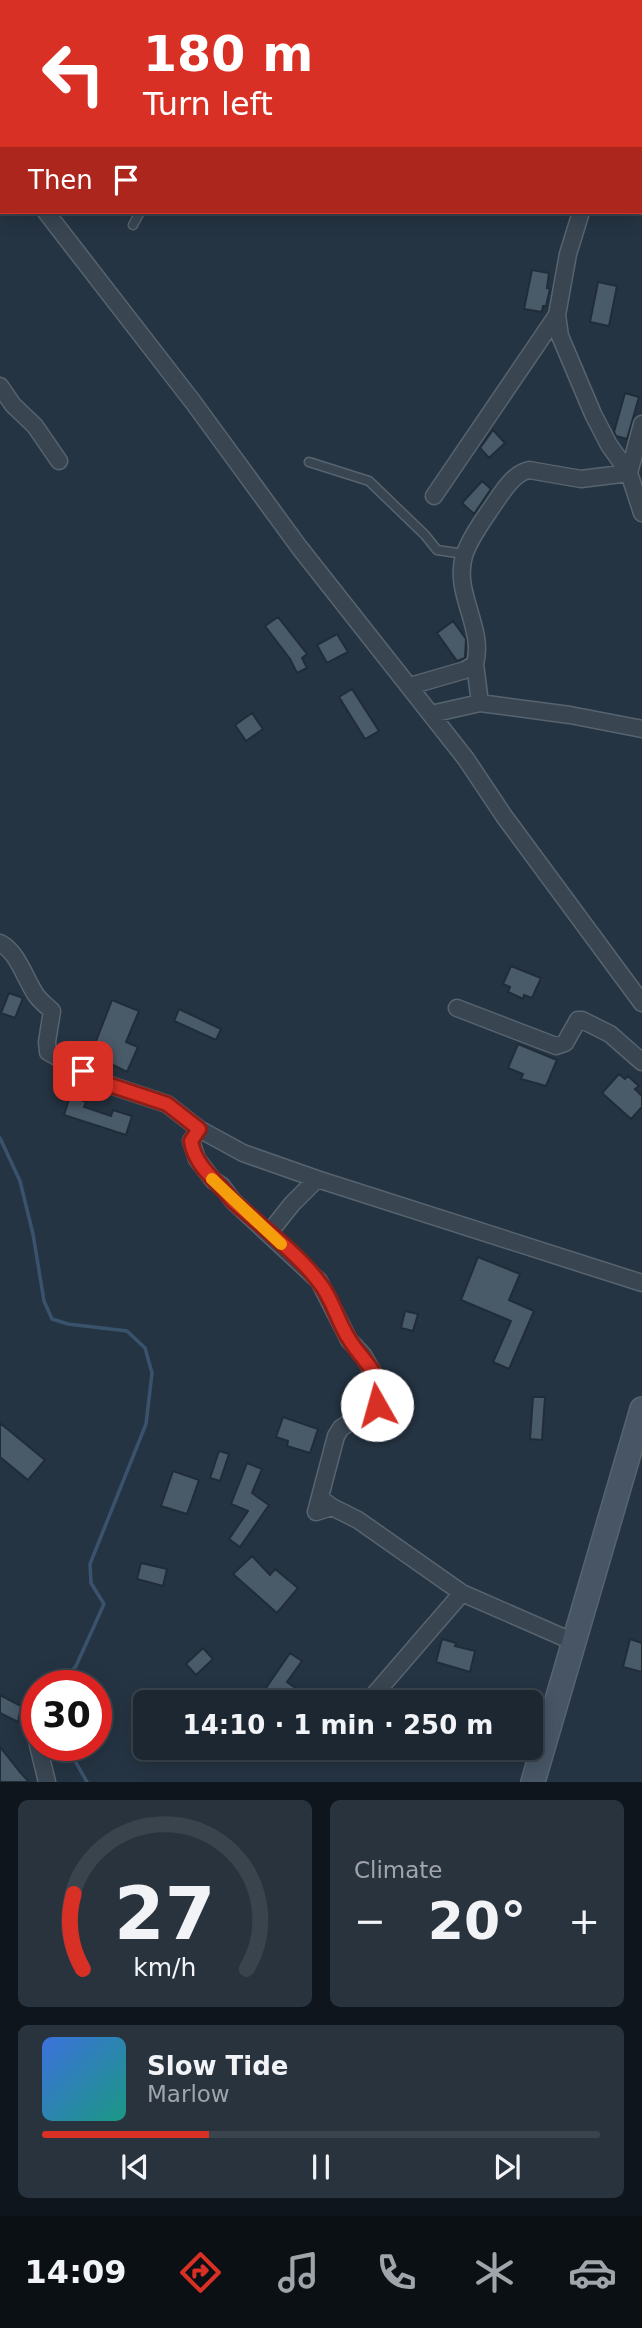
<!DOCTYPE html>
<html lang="en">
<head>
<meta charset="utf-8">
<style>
  :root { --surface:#1c2732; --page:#29333e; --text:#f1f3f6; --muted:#a0a5ac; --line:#3a444d; --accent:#d93025 }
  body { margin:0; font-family:"DejaVu Sans",sans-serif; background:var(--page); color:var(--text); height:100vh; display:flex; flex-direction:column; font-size:26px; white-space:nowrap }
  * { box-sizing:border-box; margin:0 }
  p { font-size:23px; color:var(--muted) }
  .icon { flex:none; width:38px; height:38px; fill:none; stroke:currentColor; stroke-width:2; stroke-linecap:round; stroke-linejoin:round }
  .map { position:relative; height:1782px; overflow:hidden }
  .drawer { display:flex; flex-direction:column; gap:18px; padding:18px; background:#0f151c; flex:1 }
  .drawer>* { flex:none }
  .guide { position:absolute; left:0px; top:0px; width:642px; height:214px; box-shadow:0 4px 18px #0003,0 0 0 2px var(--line); background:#d93025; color:#fff; overflow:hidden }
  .speed { position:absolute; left:21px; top:1670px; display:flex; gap:14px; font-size:35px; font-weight:700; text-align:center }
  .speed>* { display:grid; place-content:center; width:91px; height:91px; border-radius:50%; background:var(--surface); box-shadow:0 4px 18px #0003,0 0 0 2px var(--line); line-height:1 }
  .speed .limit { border:10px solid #d22; background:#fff; color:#111 }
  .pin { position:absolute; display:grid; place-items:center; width:60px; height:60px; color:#fff; margin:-30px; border-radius:14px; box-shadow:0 4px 10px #0006 }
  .me { position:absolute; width:77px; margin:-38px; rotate:353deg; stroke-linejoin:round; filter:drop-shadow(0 0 5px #0008) }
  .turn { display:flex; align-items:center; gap:24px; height:147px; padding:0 28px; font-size:32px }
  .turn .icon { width:91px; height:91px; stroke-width:2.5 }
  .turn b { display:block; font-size:49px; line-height:60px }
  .then { display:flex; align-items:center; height:66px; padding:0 28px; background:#0003; gap:14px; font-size:26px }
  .big { font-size:52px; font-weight:600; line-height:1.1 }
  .drawer .widget { flex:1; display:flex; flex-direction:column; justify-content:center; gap:10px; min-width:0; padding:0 24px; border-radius:10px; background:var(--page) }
  .drawer .dial { align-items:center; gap:0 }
  .dial svg { height:182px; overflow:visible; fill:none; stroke:var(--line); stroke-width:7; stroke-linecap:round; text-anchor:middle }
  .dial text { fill:var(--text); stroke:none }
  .song { display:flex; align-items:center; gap:21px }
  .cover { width:84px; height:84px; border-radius:10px; background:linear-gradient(135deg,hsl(220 70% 55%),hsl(170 70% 35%)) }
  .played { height:7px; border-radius:4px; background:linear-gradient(90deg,var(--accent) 30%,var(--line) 30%) }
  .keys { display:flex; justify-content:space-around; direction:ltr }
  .heat { display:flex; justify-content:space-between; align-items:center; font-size:38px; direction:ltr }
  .drawer .tiles { flex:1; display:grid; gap:18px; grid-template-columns:1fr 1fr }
  .widget:last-child { grid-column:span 2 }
  .trip { position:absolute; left:133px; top:1690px; width:410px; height:70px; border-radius:10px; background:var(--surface); box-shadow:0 4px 18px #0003,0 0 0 2px var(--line); font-weight:600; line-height:70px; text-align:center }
  .tab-bar { display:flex; height:112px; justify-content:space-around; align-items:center; background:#0b1014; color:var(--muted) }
  .tab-bar .icon { width:49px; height:49px }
  .tab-bar .on { color:var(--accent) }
  .tab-bar b { font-size:32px; color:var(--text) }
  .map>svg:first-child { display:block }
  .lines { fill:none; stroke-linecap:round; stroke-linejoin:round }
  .stream { stroke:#3a536c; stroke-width:3.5 }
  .building { fill:#495a69; stroke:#202d39; stroke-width:2 }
  .lane-casing { stroke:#57646f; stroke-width:11 }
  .street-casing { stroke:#57646f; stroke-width:19 }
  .secondary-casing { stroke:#57646f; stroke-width:26 }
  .lane { stroke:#394652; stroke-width:8 }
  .street { stroke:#394652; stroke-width:16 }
  .secondary { stroke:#475565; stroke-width:23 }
  .route-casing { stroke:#8d1f18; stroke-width:18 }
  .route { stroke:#d93025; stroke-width:12 }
  .slow { stroke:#f59e0b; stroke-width:12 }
</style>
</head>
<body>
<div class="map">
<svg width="642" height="1782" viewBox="0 0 642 1782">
  <rect width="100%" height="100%" fill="#253443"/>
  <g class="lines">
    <path class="stream" d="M0,1138L20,1181L33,1234L44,1301L52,1319L68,1324L127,1331L145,1348L152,1373L146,1424L90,1564L91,1583L104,1604L76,1666L60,1685
      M66,1745L87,1782"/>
  </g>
  <path class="building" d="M532,270L549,273L547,288L550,289L546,306H543L542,312L524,309Z
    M598,282L617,286L609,326L590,322Z
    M625,393L639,397L627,439L616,436L614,432Z
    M493,430L505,443L489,458L480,448Z
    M482,481L491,489L474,514L462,503Z
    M278,617L307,654L302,658L307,668L297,673L290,659L265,626Z
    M453,621L466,639L465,658L457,661L437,633Z
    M337,634L348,652L327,663L317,645Z
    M352,689L379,731L365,739L339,697Z
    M252,713L263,729L246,741L235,725Z
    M511,966L541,978L532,998L524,995L523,999L508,992L510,987L503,984Z
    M9,993L23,998L15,1018L1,1013Z
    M112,1000L139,1011L126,1042L138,1047L127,1072L91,1054Z
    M179,1009L221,1029L216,1040L174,1021Z
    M518,1044L557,1060L546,1086L521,1079L523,1074L508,1068Z
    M619,1074L625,1079L628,1076L639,1086L635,1089L642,1096V1107L631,1119L602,1093Z
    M70,1096L86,1102L84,1107L111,1116L113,1110L132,1116L126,1135L64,1115Z
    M478,1257L520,1274L509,1300L534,1311L509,1369L493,1362L511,1321L461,1300Z
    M405,1311L418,1314L413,1331L401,1328Z
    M533,1397H545L542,1440L530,1439Z
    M283,1417L318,1429L310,1453L287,1446L288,1441L276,1437Z
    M0,1423L45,1460L28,1480L0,1457Z
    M219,1451L229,1454L220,1481L210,1478Z
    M247,1463L262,1469L252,1493L269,1505L240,1547L229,1539L248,1511L231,1504Z
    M173,1471L199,1480L187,1514L161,1506Z
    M252,1556L270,1575L275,1569L298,1588L277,1613L233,1574Z
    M141,1563L167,1569L163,1586L137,1579Z
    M442,1639L456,1643L455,1646L475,1651L470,1672L436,1662Z
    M630,1639L642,1643V1672L623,1667Z
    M203,1648L213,1659L196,1675L186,1664Z
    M290,1653L302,1661L287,1682L317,1703H287L266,1688Z
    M0,1695L21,1706L18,1722L0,1713Z
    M0,1747L20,1772L29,1782H0Z"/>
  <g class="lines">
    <g class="lane-casing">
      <path id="lane" d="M343,2L344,0
        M133,225L140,212
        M309,462L369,481L425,535L437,550L464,554"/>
    </g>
    <g class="street-casing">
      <path id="street" d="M461,0L464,2
        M114,2L115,0
        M216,2L221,0
        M640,16L642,8
        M640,32L642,37
        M640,78L642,72
        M0,87H2
        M0,148L2,150
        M640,168H642
        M46,212L193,402L299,547L466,759L504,816L642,1003
        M581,212L568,254L557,315L560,336L593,414L609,445L629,473L642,513
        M0,386L13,405L35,426L59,461
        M434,496L557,315
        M475,664L480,703
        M410,686L465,670L475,664C485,628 453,593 464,556C469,539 484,519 494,504C503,491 514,473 529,470L581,479L629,473L642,424
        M431,714L480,703L570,715L642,729
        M0,943C18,952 25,979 36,995C40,1001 47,1006 52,1011L47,1042L48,1052L104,1083L167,1104L199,1129L191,1141L197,1159L213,1180L222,1186L233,1201L319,1281L349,1340L363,1355L376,1378L379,1396L377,1405L341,1428L336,1436L316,1512L332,1507
        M457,1008L556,1046L565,1043L578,1020H582L610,1034L642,1062
        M199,1129L243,1153L317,1179L642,1283
        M269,1233L292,1204L317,1179
        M324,1501L332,1507L358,1520L462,1593L574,1642
        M367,1703L462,1593
        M30,1711L37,1741
        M38,1745L47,1782"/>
    </g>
    <g class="secondary-casing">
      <path id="secondary" d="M533,1782L642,1409"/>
    </g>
    <use href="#lane" class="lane"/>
    <use href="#street" class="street"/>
    <use href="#secondary" class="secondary"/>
  </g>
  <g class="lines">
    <g class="route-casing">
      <path id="route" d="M83,1071L104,1083L167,1104L199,1129L191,1141C195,1167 218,1182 233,1201C259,1224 299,1255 319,1282C333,1299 337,1321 349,1339C362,1361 386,1375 377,1405"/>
    </g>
    <use href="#route" class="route"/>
    <path class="slow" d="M212,1179L281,1244"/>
  </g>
</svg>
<div class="speed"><div class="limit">30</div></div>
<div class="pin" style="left:83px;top:1071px;background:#d93025"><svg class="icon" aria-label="arrive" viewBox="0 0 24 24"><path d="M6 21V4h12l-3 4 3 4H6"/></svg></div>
<svg class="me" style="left:377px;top:1405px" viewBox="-20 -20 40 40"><circle r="19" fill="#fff"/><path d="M0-13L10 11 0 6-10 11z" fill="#d93025"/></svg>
<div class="trip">14:10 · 1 min · 250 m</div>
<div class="guide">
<div class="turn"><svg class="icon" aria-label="left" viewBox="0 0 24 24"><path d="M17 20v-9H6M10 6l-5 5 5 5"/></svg><div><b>180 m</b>Turn left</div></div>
<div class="then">Then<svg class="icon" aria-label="arrive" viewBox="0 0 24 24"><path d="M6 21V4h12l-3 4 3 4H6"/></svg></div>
</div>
</div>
<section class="drawer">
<div class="tiles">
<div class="widget dial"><svg viewBox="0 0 100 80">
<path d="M14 69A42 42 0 1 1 86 69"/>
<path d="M14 69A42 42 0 0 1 10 36" stroke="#d93025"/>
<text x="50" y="56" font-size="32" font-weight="700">27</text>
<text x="50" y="72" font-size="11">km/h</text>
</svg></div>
<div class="widget"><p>Climate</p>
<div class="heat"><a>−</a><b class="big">20°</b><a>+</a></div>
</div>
<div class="widget">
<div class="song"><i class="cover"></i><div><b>Slow Tide</b><p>Marlow</p></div></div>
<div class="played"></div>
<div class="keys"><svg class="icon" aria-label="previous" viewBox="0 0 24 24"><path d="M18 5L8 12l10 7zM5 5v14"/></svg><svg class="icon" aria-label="pause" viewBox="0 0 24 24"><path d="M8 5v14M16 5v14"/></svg><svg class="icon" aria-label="next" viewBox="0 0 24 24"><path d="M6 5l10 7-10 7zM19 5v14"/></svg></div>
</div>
</div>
</section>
<nav class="tab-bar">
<b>14:09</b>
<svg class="icon on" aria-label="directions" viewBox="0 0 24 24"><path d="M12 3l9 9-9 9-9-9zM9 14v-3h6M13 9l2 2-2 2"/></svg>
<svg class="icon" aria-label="music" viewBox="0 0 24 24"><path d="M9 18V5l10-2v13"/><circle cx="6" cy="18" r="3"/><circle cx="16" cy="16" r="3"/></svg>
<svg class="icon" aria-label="phone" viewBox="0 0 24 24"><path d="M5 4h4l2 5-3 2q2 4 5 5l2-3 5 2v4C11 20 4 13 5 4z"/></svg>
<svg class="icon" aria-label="climate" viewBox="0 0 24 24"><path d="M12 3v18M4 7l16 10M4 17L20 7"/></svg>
<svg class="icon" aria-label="car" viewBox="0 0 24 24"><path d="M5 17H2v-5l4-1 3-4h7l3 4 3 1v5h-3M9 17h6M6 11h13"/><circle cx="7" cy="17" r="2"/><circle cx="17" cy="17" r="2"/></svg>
</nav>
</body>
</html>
